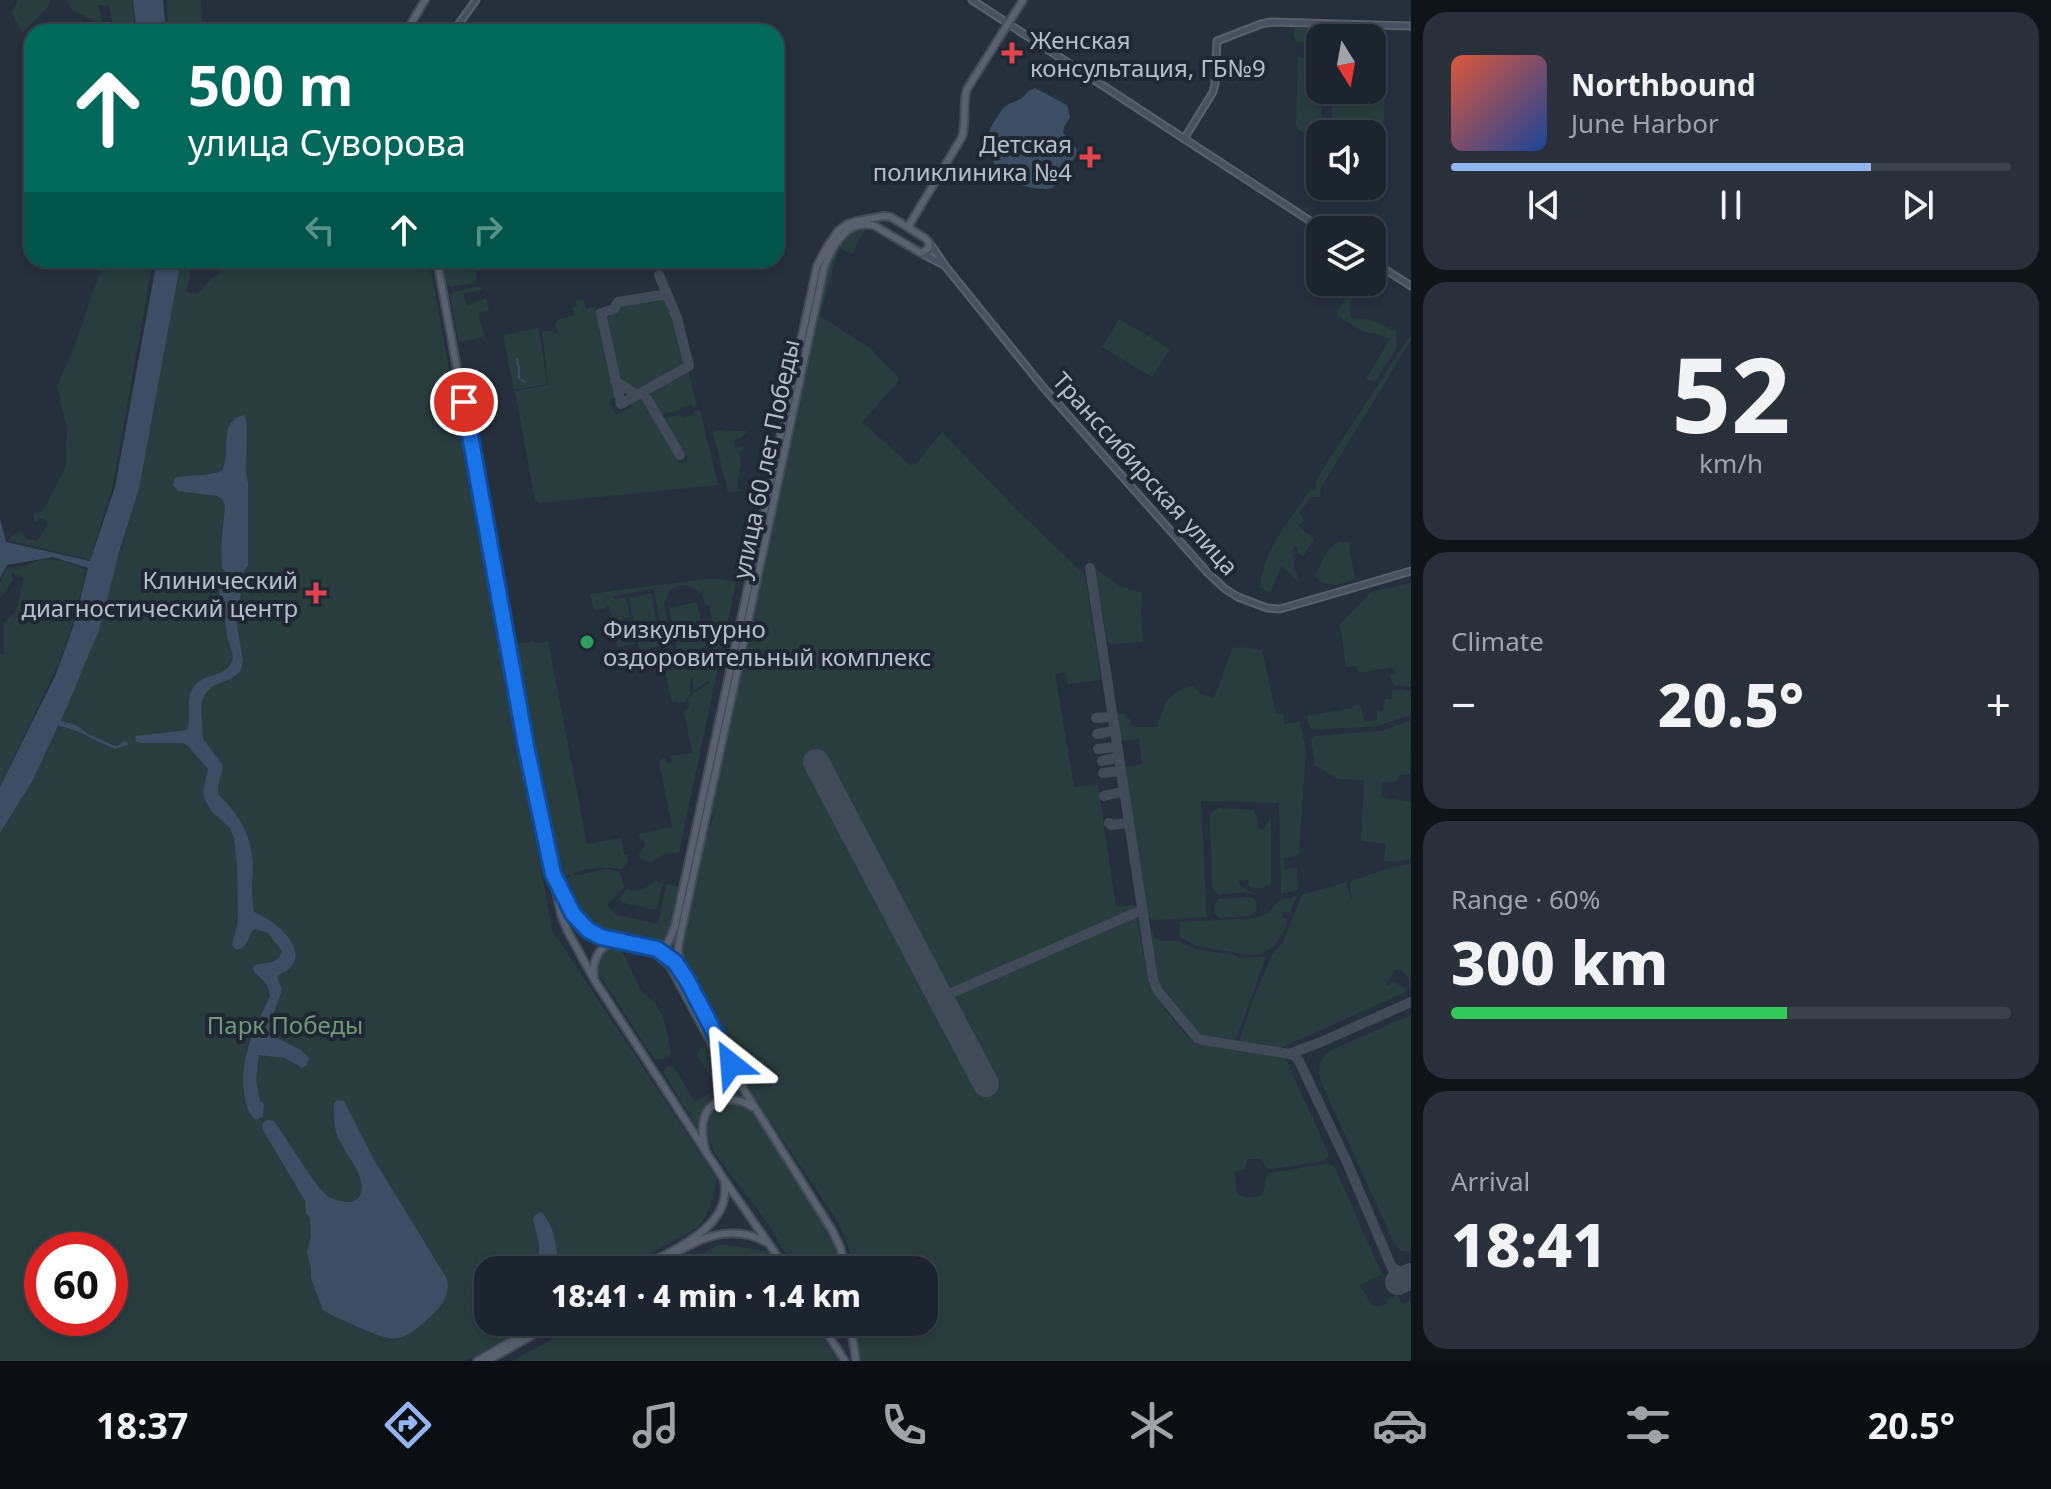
<!DOCTYPE html>
<html lang="en">
<head>
<meta charset="utf-8">
<style>
  :root { --surface:#1c242e; --page:#29303a; --text:#f1f3f6; --muted:#a0a4aa; --line:#3a414a; --accent:#93b6f0 }
  body { margin:0; font-family:"Noto Sans",sans-serif; background:var(--page); color:var(--text); height:100vh; display:flex; flex-direction:column; font-size:30px; white-space:nowrap }
  * { box-sizing:border-box; margin:0 }
  p { font-size:26px; color:var(--muted) }
  .icon { flex:none; width:44px; height:44px; fill:none; stroke:currentColor; stroke-width:2; stroke-linecap:round; stroke-linejoin:round }
  .map { position:relative; flex:1; overflow:hidden }
  .drawer { display:flex; flex-direction:column; gap:12px; padding:12px; background:#0f1419; width:640px }
  .drawer>* { flex:none }
  .top-card { position:absolute; left:24px; top:24px; width:760px; height:244px; border-radius:24px; box-shadow:0 4px 12px #0003,0 0 0 2px var(--line); background:#00695c; color:#fff; overflow:hidden }
  .needle { width:52px; rotate:169deg }
  .controls { position:absolute; left:1306px; top:24px; display:grid; gap:16px }
  .controls a { display:grid; place-items:center; width:80px; height:80px; border-radius:16px; background:var(--surface); box-shadow:0 4px 12px #0003,0 0 0 2px var(--line); font-size:40px }
  .speed { position:absolute; left:24px; top:1232px; display:flex; gap:16px; font-size:40px; font-weight:700; text-align:center }
  .speed>* { display:grid; place-content:center; width:104px; height:104px; border-radius:50%; background:var(--surface); box-shadow:0 4px 12px #0003,0 0 0 2px var(--line); line-height:1 }
  .speed .limit { border:12px solid #d22; background:#fff; color:#111 }
  .pin { position:absolute; display:grid; place-items:center; width:68px; height:68px; color:#fff; margin:-34px; border:4px solid #fff; border-radius:50%; box-shadow:0 2px 8px #0007 }
  .me { position:absolute; width:88px; margin:-44px; rotate:332deg; stroke-linejoin:round; filter:drop-shadow(0 0 6px #0008) }
  .turn { display:flex; align-items:center; gap:28px; height:168px; padding:0 32px; font-size:36px }
  .turn .icon { width:104px; height:104px; stroke-width:2.5 }
  .turn b { display:block; font-size:56px; line-height:68px }
  .lanes { display:flex; align-items:center; height:76px; padding:0 32px; background:#0003; justify-content:center; gap:40px; direction:ltr }
  .lanes .off { opacity:.35 }
  .big { font-size:60px; font-weight:800; line-height:1.1 }
  .drawer .widget { flex:1; display:flex; flex-direction:column; justify-content:center; gap:12px; min-width:0; padding:0 28px; border-radius:24px; background:var(--page) }
  .drawer .dial { align-items:center; gap:0 }
  .dial b { font-size:104px; line-height:1 }
  .song { display:flex; align-items:center; gap:24px }
  .cover { width:96px; height:96px; border-radius:12px; background:linear-gradient(135deg,hsl(10 70% 55%),hsl(220 70% 35%)) }
  .played { height:8px; border-radius:4px; background:linear-gradient(90deg,var(--accent) 75%,var(--line) 75%) }
  .keys { display:flex; justify-content:space-around; direction:ltr }
  .heat { display:flex; justify-content:space-between; align-items:center; font-size:44px; direction:ltr }
  .charge { height:12px; border-radius:6px; background:linear-gradient(90deg,#34c759 60%,var(--line) 0) }
  .trip { position:absolute; left:474px; top:1256px; width:464px; height:80px; border-radius:24px; background:var(--surface); box-shadow:0 4px 12px #0003,0 0 0 2px var(--line); font-weight:800; line-height:80px; text-align:center }
  .tabs { display:flex; height:128px; justify-content:space-around; align-items:center; background:#0b0e12; color:var(--muted) }
  .tabs .icon { width:56px; height:56px }
  .tabs .current { color:var(--accent) }
  .tabs b { font-size:36px; color:var(--text) }
  main { display:flex; flex:1; min-height:0 }
  .map>svg:first-child { display:block }
  .green { fill:#293d3f; fill-rule:evenodd }
  .water { fill:#3d4d64 }
  .lines { fill:none; stroke-linecap:round; stroke-linejoin:round }
  .stream { stroke:#3d4d64; stroke-width:2 }
  .taxiway { stroke:#414b58; stroke-width:10 }
  .runway { stroke:#414b58; stroke-width:26 }
  .secondary-casing { stroke:#58606b; stroke-width:9 }
  .primary-casing { stroke:#434b56; stroke-width:10 }
  .secondary { stroke:#48515f; stroke-width:5 }
  .primary { stroke:#58616d; stroke-width:6 }
  .route-casing { stroke:#114b97; stroke-width:20 }
  .route { stroke:#1a73e8; stroke-width:14 }
  .health-dot { fill:#e0444e; stroke:#1f2732; stroke-width:3 }
  .leisure-dot { fill:#2e9e5b; stroke:#1f2732; stroke-width:3 }
  .labels { text-anchor:middle; dominant-baseline:central; stroke-width:8; stroke-linejoin:round; paint-order:stroke }
  .poi-label { font-size:24px; fill:#b6bdc8; stroke:#1f2732; text-anchor:start }
  .street-label { font-size:24px; fill:#b6bdc8; stroke:#1f2732 }
  .park-label { font-size:24px; fill:#6f9778; stroke:#1f2732 }
</style>
</head>
<body>
<main>
<div class="map">
<svg width="1411" height="1361" viewBox="0 0 1411 1361">
  <rect width="100%" height="100%" fill="#26303d"/>
  <path class="green" d="M18,0H50L49,6L22,33L12,13Z
    M66,0H132L136,32H114L109,6L99,5L102,25L72,10Z
    M167,0H201L203,32H168Z
    M1295,28L1331,29L1333,34H1325V38H1320L1318,90L1322,99L1321,134C1311,136 1306,136 1298,129V126L1296,125L1298,56L1304,57L1312,65C1315,60 1320,49 1313,43C1309,41 1301,43 1296,42L1293,35Z
    M1334,29L1387,31L1383,140L1372,139V134H1331L1332,90H1372V38H1334Z
    M860,226H867L852,254L839,248L820,316L871,349L899,378L897,383L862,422L910,465L916,464L942,432L1017,510L1085,575L1101,680L1068,684L1066,672L1055,674L1074,787L1098,785L1116,907L1135,905L1148,983L1154,994L1184,1033L1195,1043L1286,1059L1329,1155L1324,1161L1272,1169L1267,1168L1261,1159H1248L1244,1170L1234,1171L1237,1194L1248,1198L1261,1196C1267,1188 1263,1179 1269,1173L1327,1164L1334,1166L1382,1274L1359,1285L1372,1304L1378,1307L1388,1303L1387,1300L1397,1295L1402,1304L1411,1300V1361H861L856,1346L855,1322H924V1270H852L850,1251L841,1227L745,1083L685,969L682,960V942L705,835L709,826H711L713,816L711,815L712,804L786,457L792,432H794L798,413L797,406L827,269C834,252 842,234 860,226Z
    M104,260H153L113,485L90,560L7,540L21,530L26,539L37,541L48,524L43,518L34,522V513L43,511L65,469L67,429L57,386L75,345Z
    M181,260H192L187,292L198,294L211,279L220,273V269H224L226,260H429L552,930L717,1179C713,1196 710,1215 697,1228L621,1270H488V1322H527L512,1331L508,1337L466,1361H0V833L32,782L58,726C75,729 98,741 114,749L118,746L87,733L76,725L61,722L104,605L139,489ZM42,1250H110V1318H42Z
    M442,260L475,261L477,280L474,283L451,287L447,284Z
    M1354,282H1362C1354,293 1346,305 1351,318L1365,319L1377,322L1396,332L1397,347L1375,382L1366,379L1390,339L1380,335L1364,332L1338,316L1337,312Z
    M479,286L483,289L463,294L468,306L486,298L489,310L478,313L484,337L489,347L482,337L460,342L458,340L450,296L454,292Z
    M664,295C671,307 690,350 684,363C680,372 650,385 640,390H635L616,375L606,320L622,303Z
    M583,299L586,309L595,307L599,312L615,394V397L609,401L616,415L630,408L635,397L641,394L644,396L678,455V461L683,464L687,461V456L680,449L663,422L665,418L680,415L684,417L693,415L694,411L700,410L718,485L539,503L538,501L535,500L515,391L548,385L542,332L549,331L559,334L555,324L557,323V320L574,315L572,308L577,306L576,301Z
    M1119,319L1170,349L1152,377L1102,347Z
    M539,328L547,384L514,390L503,335Z
    M1411,334V340L1320,489L1321,497H1311L1299,513L1305,520L1298,526L1314,539L1303,557L1297,551L1298,547L1295,546L1292,551L1296,553L1293,556L1294,567L1300,583L1281,566L1270,593L1260,587C1263,550 1290,521 1309,491L1316,490V481L1323,469Z
    M688,369L697,407L693,408L691,405L681,407L679,410L664,414L657,412L649,396V389Z
    M723,430L727,432L731,431H746V433L740,438H737L733,441L736,448L744,447V450L739,453C745,468 732,480 741,491L729,492L727,489L713,432Z
    M1340,541L1351,543L1350,554L1355,578C1342,586 1326,588 1315,577C1321,564 1327,547 1340,541Z
    M42,559L64,561L86,570L76,612L59,663L0,786V654H4L3,624L16,611L24,578L11,572L13,580L0,598V583L6,568L21,567Z
    M1095,569L1122,587L1143,593L1141,610L1143,642L1110,644L1107,641Z
    M713,578L736,582L679,852L665,854L650,863L640,858L639,853H642V849L645,847L644,840L640,841L639,834L672,827L659,762L662,758H665L668,764L672,762L671,756L692,753L684,711L689,708L688,699L694,693L710,683L708,681L693,691V679H691L689,686L691,693L684,702L677,703V701L672,702L663,663L642,667L640,655L669,650C677,677 694,670 716,666L711,638L715,636L709,605H705L702,594C690,586 682,580 669,591L664,605L672,645L665,647L654,590L661,587L614,596L615,599L626,597L630,617L620,620L624,634L632,633L633,637L624,636L625,643L630,642L633,639L634,644L618,647L609,605H606V608L594,610L590,594Z
    M1411,583V687L1394,685L1391,681L1390,675L1396,674L1394,667L1358,673L1357,666L1346,667L1340,624L1371,592Z
    M651,593L661,646L640,651L629,598Z
    M697,602L706,647L678,652L669,608Z
    M534,641L535,644L548,641L587,844L621,838L624,855H627L628,861L622,869C605,867 590,867 574,873V876L607,869L620,872L624,887L607,905L617,915L658,924L667,884L680,887L673,928L664,943C651,945 638,941 626,938C614,936 600,934 590,927C561,906 557,861 549,829L563,880L570,877V875L564,877L546,801H544L541,792L525,708C525,699 525,696 521,688L513,645Z
    M1244,647L1262,650L1276,714H1283L1285,724L1300,721L1306,751L1299,853L1296,856L1284,858L1285,869L1297,868L1298,890L1281,894L1279,803L1201,801L1207,917L1153,920L1148,917L1125,767L1142,764L1139,739L1121,741L1117,714L1124,713L1126,719H1130L1132,727H1157C1165,703 1166,693 1193,686L1201,694L1214,698L1233,648Z
    M1399,689L1411,691V715L1378,726L1313,730L1310,728L1307,716L1353,708V706L1361,705L1364,722L1373,721L1377,718V712L1383,711L1385,699H1392V691Z
    M1411,720L1410,774L1399,775L1398,779L1394,782H1382L1381,797L1411,802V859L1395,862L1384,861L1386,844L1361,841L1364,780L1339,779L1315,766L1311,739L1314,736L1380,731Z
    M1220,808L1253,810L1259,822L1257,828L1263,830L1271,818V883C1264,889 1256,890 1249,886L1248,880H1239L1240,886L1255,894L1242,892L1218,895L1212,886L1210,819L1212,812Z
    M1411,864V990L1409,988V979L1401,970L1396,969L1386,985L1388,986L1392,981L1406,989L1405,992L1281,1048L1239,1041L1255,994L1272,955L1283,942L1302,895L1346,882L1347,884L1351,901H1352L1350,885L1352,881L1392,867Z
    M655,881L663,884L656,910L623,903L619,899L627,889C640,893 645,889 655,881Z
    M1297,896L1290,912H1283L1282,918L1288,919L1286,926L1275,945L1262,954L1249,955L1196,946L1179,936L1180,922L1256,918L1268,913L1279,901Z
    M1247,897L1253,898L1257,903L1256,912L1249,916L1220,918L1214,913L1215,904L1219,899Z
    M1150,926L1155,938L1162,941H1177L1198,950L1232,954L1239,958L1266,957L1236,1040L1205,1035L1196,1031L1161,985L1157,974Z
    M610,946H618L621,949L641,991L654,1002L663,1016L671,1052L670,1055L661,1059H655L653,1057L597,971C596,960 601,952 610,946Z
    M1411,1015V1251L1408,1252L1400,1250L1393,1241L1322,1084C1317,1070 1318,1059 1331,1050Z
    M708,1045L724,1070L745,1098C730,1095 707,1096 701,1114C699,1118 699,1123 697,1127L663,1072L668,1066L674,1067L695,1102L717,1089L698,1056L699,1049Z
    M732,1102L747,1107L753,1112L829,1232L839,1255L841,1270H796L767,1222L716,1155C703,1132 701,1107 732,1102Z
    M720,1244L768,1251L780,1270H673Z
    M582,1322H813L838,1361H513Z"/>
  <path class="water" d="M133,0H163L166,32H137Z
    M1035,88L1067,105L1070,118L1064,127L1063,132C1078,155 1084,144 1065,172C1061,177 1059,183 1053,187C1048,190 1041,189 1035,188C1013,185 996,175 990,153C987,145 987,137 990,129C994,122 1001,108 1009,104C1017,100 1023,100 1028,91Z
    M157,260H181L139,489L120,549L99,630L61,721L76,725L87,733L113,745L118,746L124,741L128,743V745L114,749C96,741 78,729 58,726L32,782L0,833V787L56,674L73,627L88,568L53,557L7,565L0,578V518L6,542L90,561L115,487Z
    M244,415L247,422L246,474L248,483V566L243,572H226L222,569L221,547L225,506L222,499L217,496L178,491L173,485L175,478C191,474 207,477 222,471C232,451 217,421 244,415Z
    M231,577L240,579L243,583L236,619L243,661L240,672L232,678L213,686L205,694L201,705L203,739L223,765C223,775 215,786 219,795C240,816 253,838 253,868C252,883 251,897 254,912C270,918 307,944 292,965C289,971 282,972 277,977L282,990L270,1024L271,1035L301,1050L309,1058L307,1065L302,1068L285,1058L259,1055L256,1080L260,1101L264,1103L263,1116L256,1120C248,1113 247,1108 245,1098C238,1059 254,1031 270,996C269,984 262,979 254,972L253,966C265,961 278,966 282,951L268,933L255,929L252,931C248,939 247,947 237,950L232,945L238,922L237,864L234,838L230,828L212,812L205,800L203,791L208,769L188,746L183,743H142L137,742L135,738L136,736L187,730C192,715 185,700 193,688C202,673 226,678 232,661C234,654 231,649 229,643C226,635 227,627 225,619C224,615 221,611 220,607C217,600 220,591 222,583Z
    M337,1100L344,1101L373,1158L447,1279C450,1293 444,1303 434,1313C398,1348 394,1342 351,1324C341,1319 332,1316 323,1310L311,1278V1267L307,1253L311,1235L310,1218L306,1213L305,1201L263,1130L262,1124C266,1120 268,1119 274,1121C286,1137 316,1189 329,1197C335,1200 348,1204 354,1201C360,1199 362,1192 362,1186C360,1167 343,1152 337,1135C334,1126 334,1113 334,1104Z
    M541,1212C551,1220 556,1240 557,1254C553,1259 549,1261 542,1260L539,1257V1243L533,1219L534,1216Z"/>
  <g class="lines">
    <path class="stream" d="M517,359L518,365
      M519,367V378L525,382"/>
    <path class="taxiway" d="M659,275L677,318L689,366L621,404L601,313L614,309L618,302L667,294
      M615,381L637,395
      M643,392L680,455
      M1090,568L1153,979L1158,991L1197,1038L1203,1040L1289,1054L1295,1056L1299,1061L1346,1160L1398,1282
      M1096,718L1110,717L1113,718
      M1097,734L1112,731L1116,734
      M1098,749L1115,747L1118,749
      M1102,761L1116,758L1119,761
      M1103,773L1118,771L1121,774
      M1104,796L1121,792L1124,794
      M1109,823L1111,825L1126,823L1129,825
      M940,998L1142,910
      M1289,1054L1321,1042L1411,1002
      M1392,1267L1403,1274H1411"/>
    <path class="runway" d="M816,762L986,1084
      M1398,1282L1411,1276"/>
    <g class="secondary-casing">
      <path id="secondary" d="M972,0L1324,230
        M453,32L476,0
        M1184,139L1213,92L1215,84L1217,41L1261,24L1271,22L1411,26
        M929,242L946,267L1043,387L1207,572L1225,589L1238,597L1267,608L1280,609L1411,571
        M921,253L942,264
        M1372,261L1411,286"/>
    </g>
    <g class="primary-casing">
      <path id="primary" d="M406,32L425,0
        M908,227L962,137C967,121 962,105 967,89L1023,0
        M437,260L526,746L561,915L567,930L595,981L723,1178L787,1270
        M556,881C563,897 572,917 586,929C608,946 642,939 665,953C672,958 677,965 682,972L744,1090L832,1230L840,1247L846,1270
        M657,949L668,943L675,926L817,266L827,247L838,231L847,224L857,221L884,216L891,217L925,238L929,242L928,249L921,253L875,226C848,217 832,246 824,268L679,942L678,951L682,972
        M652,951L670,966L725,1069L736,1081
        M594,977C592,961 598,947 614,942
        M705,1148C700,1127 701,1103 727,1100C737,1099 744,1101 752,1107
        M636,1270C668,1252 734,1228 724,1181
        M647,1270C686,1248 722,1217 768,1243
        M820,1322L845,1361
        M850,1322L856,1361
        M477,1361L545,1322
        M487,1361L556,1322"/>
    </g>
    <use href="#secondary" class="secondary"/>
    <use href="#primary" class="primary"/>
  </g>
  <g class="lines">
    <g class="route-casing">
      <path id="route" d="M464,402L526,746L553,874L573,914L588,930L601,937L657,949L675,962L687,980L731,1064"/>
    </g>
    <use href="#route" class="route"/>
  </g>
  <g class="health-dot">
    <path d="M1008 41h8v8h8v8h-8v8h-8v-8h-8v-8h8z"/>
    <path d="M1086 145h8v8h8v8h-8v8h-8v-8h-8v-8h8z"/>
    <path d="M312 581h8v8h8v8h-8v8h-8v-8h-8v-8h8z"/>
  </g>
  <circle class="leisure-dot" cx="587" cy="642" r="8"/>
  <g class="labels">
    <g class="poi-label">
      <text x="1030" y="39">Женская<tspan x="1030" dy="28">консультация, ГБ№9</tspan></text>
      <text x="1072" y="143" text-anchor="end">Детская<tspan x="1072" dy="28">поликлиника №4</tspan></text>
      <text x="298" y="579" text-anchor="end">Клинический<tspan x="298" dy="28">диагностический центр</tspan></text>
      <text x="603" y="628">Физкультурно<tspan x="603" dy="28">оздоровительный комплекс</tspan></text>
    </g>
    <g class="street-label">
      <text transform="translate(765 459) rotate(-78)">улица 60 лет Победы</text>
      <text transform="translate(1146 473) rotate(48)">Транссибирская улица</text>
    </g>
    <g class="park-label">
      <text x="285" y="1024">Парк Победы</text>
    </g>
  </g>
</svg>
<div class="controls">
<a><svg class="needle" viewBox="-14 -14 28 28"><path d="M0-13l5 13h-10z" fill="#e53935"/><path d="M0 13l5-13h-10z" fill="#a0a4aa"/></svg></a>
<a><svg class="icon" aria-label="sound" viewBox="0 0 24 24"><path d="M4 9h4l5-4v14l-5-4H4zM17 9q2 3 0 6"/></svg></a>
<a><svg class="icon" aria-label="layers" viewBox="0 0 24 24"><path d="M12 4l9 5-9 5-9-5zM3 14l9 5 9-5"/></svg></a>
</div>
<div class="speed"><div class="limit">60</div></div>
<div class="pin" style="left:464px;top:402px;background:#d93025"><svg class="icon" aria-label="arrive" viewBox="0 0 24 24"><path d="M6 21V4h12l-3 4 3 4H6"/></svg></div>
<svg class="me" style="left:731px;top:1064px" viewBox="-20 -20 40 40"><path d="M0-17L14 15 0 8-14 15z" fill="#1a73e8" stroke="#fff" stroke-width="4"/></svg>
<div class="trip">18:41 · 4 min · 1.4 km</div>
<div class="top-card">
<div class="turn"><svg class="icon" aria-label="ahead" viewBox="0 0 24 24"><path d="M12 20V5M6 11l6-6 6 6"/></svg><div><b>500 m</b>улица Суворова</div></div>
<div class="lanes"><svg class="icon off" aria-label="left" viewBox="0 0 24 24"><path d="M17 20v-9H6M10 6l-5 5 5 5"/></svg><svg class="icon" aria-label="ahead" viewBox="0 0 24 24"><path d="M12 20V5M6 11l6-6 6 6"/></svg><svg class="icon off" aria-label="right" viewBox="0 0 24 24"><path d="M7 20v-9h11M14 6l5 5-5 5"/></svg></div>
</div>
</div>
<section class="drawer">
<div class="widget">
<div class="song"><i class="cover"></i><div><b>Northbound</b><p>June Harbor</p></div></div>
<div class="played"></div>
<div class="keys"><svg class="icon" aria-label="previous" viewBox="0 0 24 24"><path d="M18 5L8 12l10 7zM5 5v14"/></svg><svg class="icon" aria-label="pause" viewBox="0 0 24 24"><path d="M8 5v14M16 5v14"/></svg><svg class="icon" aria-label="next" viewBox="0 0 24 24"><path d="M6 5l10 7-10 7zM19 5v14"/></svg></div>
</div>
<div class="widget dial"><b>52</b><p>km/h</p></div>
<div class="widget"><p>Climate</p>
<div class="heat"><a>−</a><b class="big">20.5°</b><a>+</a></div>
</div>
<div class="widget"><p>Range · 60%</p><b class="big">300 km</b><div class="charge"></div></div>
<div class="widget"><p>Arrival</p><b class="big">18:41</b></div>
</section>
</main>
<nav class="tabs">
<b>18:37</b>
<svg class="icon current" aria-label="directions" viewBox="0 0 24 24"><path d="M12 3l9 9-9 9-9-9zM9 14v-3h6M13 9l2 2-2 2"/></svg>
<svg class="icon" aria-label="music" viewBox="0 0 24 24"><path d="M9 18V5l10-2v13"/><circle cx="6" cy="18" r="3"/><circle cx="16" cy="16" r="3"/></svg>
<svg class="icon" aria-label="phone" viewBox="0 0 24 24"><path d="M5 4h4l2 5-3 2q2 4 5 5l2-3 5 2v4C11 20 4 13 5 4z"/></svg>
<svg class="icon" aria-label="climate" viewBox="0 0 24 24"><path d="M12 3v18M4 7l16 10M4 17L20 7"/></svg>
<svg class="icon" aria-label="car" viewBox="0 0 24 24"><path d="M5 17H2v-5l4-1 3-4h7l3 4 3 1v5h-3M9 17h6M6 11h13"/><circle cx="7" cy="17" r="2"/><circle cx="17" cy="17" r="2"/></svg>
<svg class="icon" aria-label="filters" viewBox="0 0 24 24"><path d="M4 7h16M4 17h16"/><circle cx="9" cy="7" r="2"/><circle cx="15" cy="17" r="2"/></svg>
<b>20.5°</b>
</nav>
</body>
</html>
